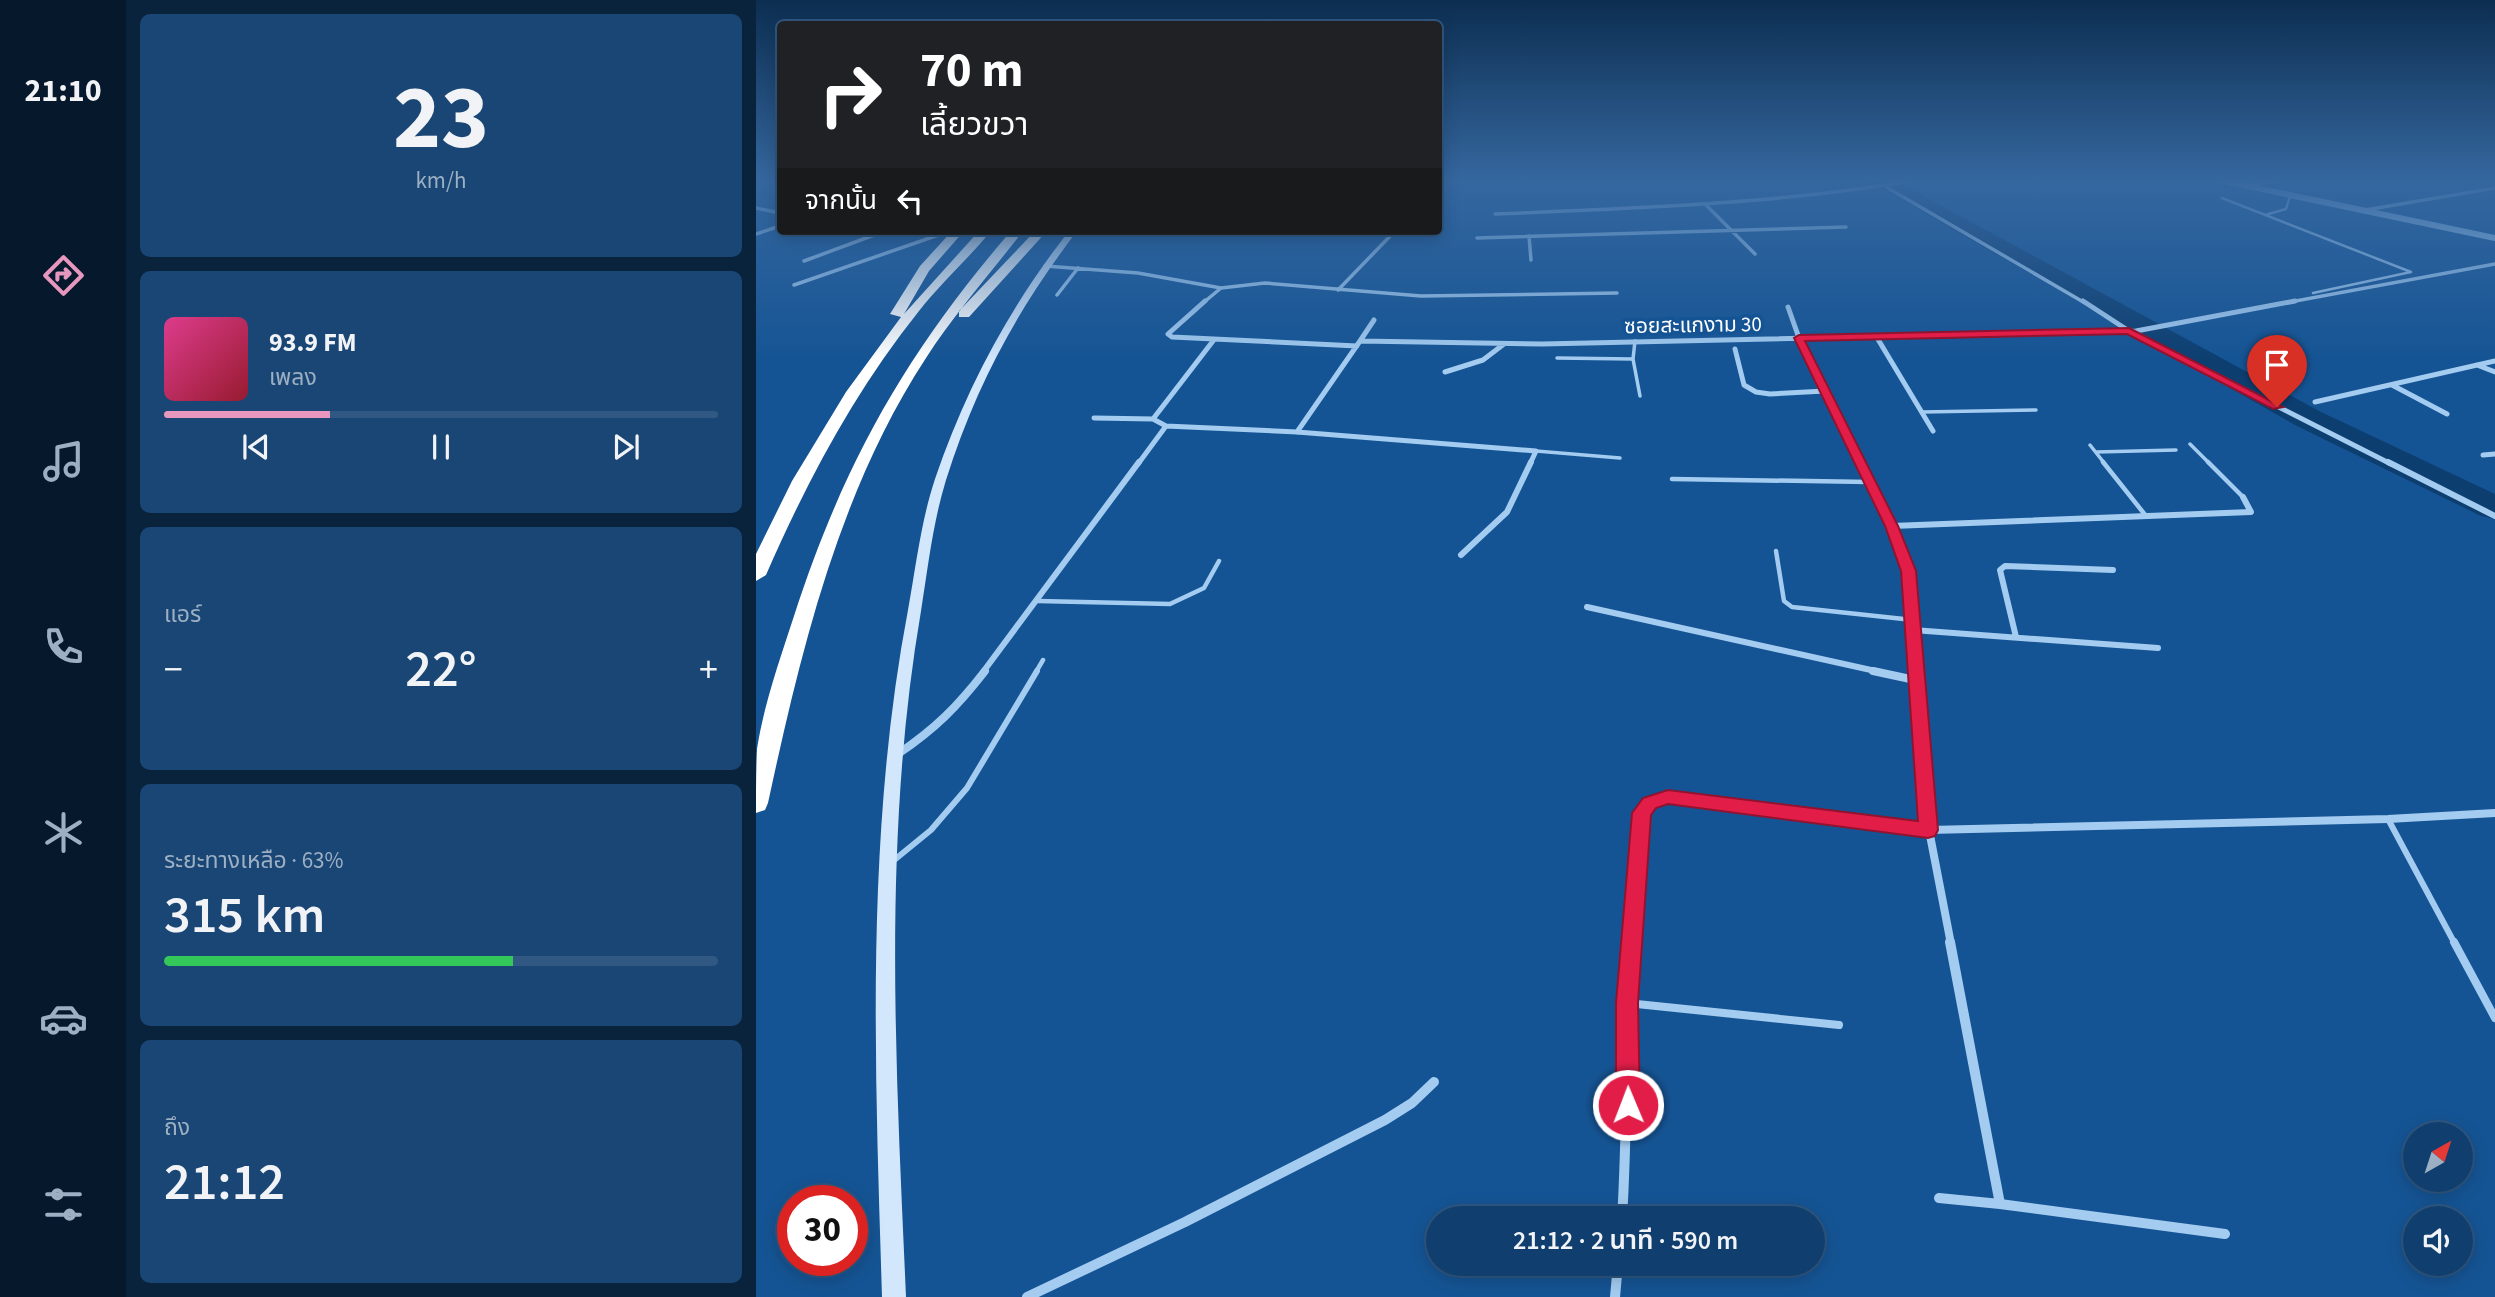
<!DOCTYPE html>
<html lang="th">
<head>
<meta charset="utf-8">
<style>
  :root { --surface:#103f6f; --page:#194674; --text:#f1f3f6; --muted:#9cafc3; --line:#305882; --accent:#e797bd }
  body { margin:0; font-family:"Source Sans 3","Noto Sans Thai",sans-serif; background:var(--page); color:var(--text); height:100vh; display:flex; flex-direction:column; font-size:26px; white-space:nowrap }
  * { box-sizing:border-box; margin:0 }
  p { font-size:23px; color:var(--muted) }
  .icon { flex:none; width:38px; height:38px; fill:none; stroke:currentColor; stroke-width:2; stroke-linecap:round; stroke-linejoin:round }
  .map { position:relative; flex:1; overflow:hidden }
  .side { display:flex; flex-direction:column; gap:14px; padding:14px; background:#09233d; width:630px }
  .side>* { flex:none }
  .top-card { position:absolute; left:21px; top:21px; width:665px; height:214px; border-radius:7px; box-shadow:0 4px 18px #0003,0 0 0 2px var(--line); background:#202124; color:#fff; overflow:hidden }
  .needle { width:46px; rotate:39deg }
  .controls { position:absolute; left:1647px; top:1122px; display:grid; gap:14px }
  .controls a { display:grid; place-items:center; width:70px; height:70px; border-radius:50%; background:var(--surface); box-shadow:0 4px 18px #0003,0 0 0 2px var(--line); font-size:35px }
  .speed { position:absolute; left:21px; top:1185px; display:flex; gap:14px; font-size:35px; font-weight:700; text-align:center }
  .speed>* { display:grid; place-content:center; width:91px; height:91px; border-radius:50%; background:var(--surface); box-shadow:0 4px 18px #0003,0 0 0 2px var(--line); line-height:1 }
  .speed .limit { border:10px solid #d22; background:#fff; color:#111 }
  .pin { position:absolute; display:grid; place-items:center; width:60px; height:60px; color:#fff; margin:-72px -30px; border-radius:50% 50% 50% 0; rotate:-45deg; box-shadow:0 0 7px #0007 }
  .pin .icon { rotate:45deg }
  .me { position:absolute; width:77px; margin:-38px; rotate:359deg; stroke-linejoin:round; filter:drop-shadow(0 0 5px #0008) }
  .turn { display:flex; align-items:center; gap:24px; height:147px; padding:0 28px; font-size:32px }
  .turn .icon { width:91px; height:91px; stroke-width:2.5 }
  .turn b { display:block; font-size:49px; line-height:60px }
  .then { display:flex; align-items:center; height:66px; padding:0 28px; background:#0003; gap:14px; font-size:26px }
  .big { font-size:52px; font-weight:600; line-height:1.1 }
  .side .card { flex:1; display:flex; flex-direction:column; justify-content:center; gap:10px; min-width:0; padding:0 24px; border-radius:10px; background:var(--page) }
  .side .dial { align-items:center; gap:0 }
  .dial b { font-size:91px; line-height:1 }
  .song { display:flex; align-items:center; gap:21px }
  .cover { width:84px; height:84px; border-radius:10px; background:linear-gradient(135deg,hsl(330 70% 55%),hsl(350 70% 35%)) }
  .played { height:7px; border-radius:4px; background:linear-gradient(90deg,var(--accent) 30%,var(--line) 30%) }
  .keys { display:flex; justify-content:space-around; direction:ltr }
  .heat { display:flex; justify-content:space-between; align-items:center; font-size:38px; direction:ltr }
  .charge { height:10px; border-radius:5px; background:linear-gradient(90deg,#34c759 63%,var(--line) 0) }
  .trip { position:absolute; left:670px; top:1206px; width:399px; height:70px; border-radius:35px; background:var(--surface); box-shadow:0 4px 18px #0003,0 0 0 2px var(--line); font-weight:600; line-height:70px; text-align:center }
  main { display:flex; flex:1; min-height:0 }
  .menu { display:flex; flex-direction:column; width:126px; justify-content:space-around; align-items:center; background:#06192c; color:var(--muted) }
  .menu .icon { width:49px; height:49px }
  .menu .selected { color:var(--accent) }
  .menu b { font-size:32px; color:var(--text) }
  .map>svg:first-child { display:block }
  .lines { fill:none; stroke-linecap:round; stroke-linejoin:round }
  .river { fill:#0d3e70; fill-rule:evenodd }
  .service-far4 { stroke:#a4ccf1; stroke-width:2.5 }
  .service-far3 { stroke:#a4ccf1; stroke-width:3.5 }
  .service-far2 { stroke:#a4ccf1; stroke-width:4.5 }
  .service-far1 { stroke:#a4ccf1; stroke-width:6 }
  .service { stroke:#a4ccf1; stroke-width:8 }
  .minor-far4 { stroke:#a4ccf1; stroke-width:3.5 }
  .minor-far3 { stroke:#a4ccf1; stroke-width:5 }
  .minor-far2 { stroke:#a4ccf1; stroke-width:6 }
  .minor-far1 { stroke:#a4ccf1; stroke-width:8 }
  .minor { stroke:#a4ccf1; stroke-width:10 }
  .tertiary { stroke:#a4ccf1; stroke-width:6 }
  .secondary { fill:#d3e7fc; fill-rule:evenodd }
  .motorway { fill:#fff; fill-rule:evenodd }
  .route { fill:#e11d48; stroke:#92132f; stroke-width:2 }
  .labels { text-anchor:middle; dominant-baseline:central; stroke-width:7; stroke-linejoin:round; paint-order:stroke }
  .far-street-label { font-size:21px; fill:#fff; stroke:#155494 }
</style>
</head>
<body>
<main>
<nav class="menu">
<b>21:10</b>
<svg class="icon selected" aria-label="directions" viewBox="0 0 24 24"><path d="M12 3l9 9-9 9-9-9zM9 14v-3h6M13 9l2 2-2 2"/></svg>
<svg class="icon" aria-label="music" viewBox="0 0 24 24"><path d="M9 18V5l10-2v13"/><circle cx="6" cy="18" r="3"/><circle cx="16" cy="16" r="3"/></svg>
<svg class="icon" aria-label="phone" viewBox="0 0 24 24"><path d="M5 4h4l2 5-3 2q2 4 5 5l2-3 5 2v4C11 20 4 13 5 4z"/></svg>
<svg class="icon" aria-label="climate" viewBox="0 0 24 24"><path d="M12 3v18M4 7l16 10M4 17L20 7"/></svg>
<svg class="icon" aria-label="car" viewBox="0 0 24 24"><path d="M5 17H2v-5l4-1 3-4h7l3 4 3 1v5h-3M9 17h6M6 11h13"/><circle cx="7" cy="17" r="2"/><circle cx="17" cy="17" r="2"/></svg>
<svg class="icon" aria-label="filters" viewBox="0 0 24 24"><path d="M4 7h16M4 17h16"/><circle cx="9" cy="7" r="2"/><circle cx="15" cy="17" r="2"/></svg>
</nav>
<section class="side">
<div class="card dial"><b>23</b><p>km/h</p></div>
<div class="card">
<div class="song"><i class="cover"></i><div><b>93.9 FM</b><p>เพลง</p></div></div>
<div class="played"></div>
<div class="keys"><svg class="icon" aria-label="previous" viewBox="0 0 24 24"><path d="M18 5L8 12l10 7zM5 5v14"/></svg><svg class="icon" aria-label="pause" viewBox="0 0 24 24"><path d="M8 5v14M16 5v14"/></svg><svg class="icon" aria-label="next" viewBox="0 0 24 24"><path d="M6 5l10 7-10 7zM19 5v14"/></svg></div>
</div>
<div class="card"><p>แอร์</p>
<div class="heat"><a>−</a><b class="big">22°</b><a>+</a></div>
</div>
<div class="card"><p>ระยะทางเหลือ · 63%</p><b class="big">315 km</b><div class="charge"></div></div>
<div class="card"><p>ถึง</p><b class="big">21:12</b></div>
</section>
<div class="map">
<svg width="1739" height="1297" viewBox="0 0 1739 1297">
  <rect width="100%" height="100%" fill="#155494"/>
  <g class="lines">
    <path class="river" d="M1109,179H1136L1563,411L1739,494V519L1725,516L1539,425Z"/>
    <path class="service-far4" d="M1466,198L1655,272L1557,293
      M1509,215L1530,209L1534,196"/>
    <path class="service-far3" d="M801,358L877,359L879,341
      M877,359L884,396
      M1166,412L1280,410
      M1434,444L1454,464
      M1334,445L1349,464
      M780,451L864,458
      M1340,452L1420,450"/>
    <path class="service-far2" d="M1347,462L1390,516
      M1452,462L1487,497
      M916,479L1113,482
      M1020,551L1028,601L1036,607L1157,620
      M282,601L414,604L448,588L463,561
      M280,672L287,660"/>
    <path class="service-far1" d="M1632,819L1699,944
      M137,861L175,830L211,788L281,671"/>
    <path class="service" d="M1698,942L1739,1018
      M871,1003L1083,1025"/>
    <path class="minor-far4" d="M1489,186L1530,179
      M1130,187L1329,303
      M950,205L999,254
      M0,208L24,213
      M1609,210L1739,188
      M739,214C882,208 1025,204 1166,179
      M0,234L24,226
      M773,236L775,260
      M721,238L1090,227
      M48,261L129,231
      M289,266L382,273L465,288L447,303
      M38,285L194,231
      M465,288L509,283L665,296L861,293
      M582,290L639,231
      M301,295L322,268
      M1529,303L1739,264"/>
    <path class="minor-far3" d="M449,301L412,334L416,337L601,346
      M1327,301L1373,331L1635,464
      M1032,307L1043,338L1105,464
      M1120,336L1177,431
      M604,341L618,320
      M979,349L988,385L1000,392L1014,394L1069,391
      M1721,365L1739,372
      M689,372L727,360L748,344
      M1636,385L1691,414
      M1559,402L1739,361
      M338,418L397,419
      M410,426L397,419L457,341
      M541,432L604,341L786,344L1380,331L1539,301
      M1727,455L1739,454
      M382,464L410,426L541,432L780,451L774,464"/>
    <path class="minor-far2" d="M1104,462L1136,526L1153,571L1161,672
      M1632,462L1739,516
      M1136,526L1495,512L1487,497
      M705,555L751,512L775,462
      M831,607L1124,672
      M1157,630L1402,648
      M1260,637L1244,570L1249,566L1357,570
      M227,672L383,462"/>
    <path class="minor-far1" d="M1117,671L1159,680
      M1161,671L1173,830L1195,944
      M142,754C180,728 201,707 229,671
      M876,944L886,813L893,803L912,797L1173,830L1632,819L1739,813"/>
    <path class="minor" d="M1194,942L1244,1204L1469,1234
      M1183,1198L1244,1204
      M866,1218C872,1126 869,1034 876,942
      M271,1297L429,1222L629,1120L656,1103L678,1082
      M859,1297L862,1264"/>
    <path class="tertiary" d="M1458,179L1739,238"/>
    <path class="secondary" d="M313,231H321C261,310 220,385 190,480C177,522 172,567 165,611C126,838 140,1068 150,1297H126C119,1068 109,836 152,610C160,566 165,521 179,479C210,388 254,306 313,231Z"/>
    <path class="motorway" d="M196,231H208L173,271L148,314L223,231H235C212,259 185,283 163,311C99,391 51,481 10,575L0,581V554L36,481L90,392L145,317L134,314L164,266Z
      M255,231H267C234,274 199,313 170,358C83,491 45,650 12,803L9,810L0,813C0,792 0,769 1,749C8,704 24,659 38,616C88,462 150,353 255,231Z
      M279,231H291L213,317H203V311Z"/>
  </g>
  <linearGradient id="sky" x2="0" y2="1"><stop stop-color="#0c2e51"/><stop offset="0.5" stop-color="#35679f"/><stop offset="1" stop-color="#35679f" stop-opacity="0"/></linearGradient>
  <rect width="1739" height="361" fill="url(#sky)"/>
  <path class="route" d="M1373,328L1527,407L1517,409L1371,334L1049,341L1142,526L1160,571L1182,830L1179,836L1172,838L912,804L900,808L895,815L882,1003L884,1105L881,1114L872,1117L864,1114L860,1105V1003L876,813L887,798L912,790L1162,821L1145,571L1129,526L1038,338L1043,335Z"/>
  <g class="labels">
    <g class="far-street-label">
      <text transform="translate(937 325) rotate(-1)">ซอยสะแกงาม 30</text>
    </g>
  </g>
</svg>
<div class="controls">
<a><svg class="needle" viewBox="-14 -14 28 28"><path d="M0-13l5 13h-10z" fill="#e53935"/><path d="M0 13l5-13h-10z" fill="#9cafc3"/></svg></a>
<a><svg class="icon" aria-label="sound" viewBox="0 0 24 24"><path d="M4 9h4l5-4v14l-5-4H4zM17 9q2 3 0 6"/></svg></a>
</div>
<div class="speed"><div class="limit">30</div></div>
<div class="pin" style="left:1521px;top:407px;background:#d93025"><svg class="icon" aria-label="arrive" viewBox="0 0 24 24"><path d="M6 21V4h12l-3 4 3 4H6"/></svg></div>
<svg class="me" style="left:872px;top:1105px" viewBox="-20 -20 40 40"><circle r="17" fill="#e11d48" stroke="#fff" stroke-width="3"/><path d="M0-11L8 9 0 5-8 9z" fill="#fff"/></svg>
<div class="trip">21:12 · 2 นาที · 590 m</div>
<div class="top-card">
<div class="turn"><svg class="icon" aria-label="right" viewBox="0 0 24 24"><path d="M7 20v-9h11M14 6l5 5-5 5"/></svg><div><b>70 m</b>เลี้ยวขวา</div></div>
<div class="then">จากนั้น<svg class="icon" aria-label="left" viewBox="0 0 24 24"><path d="M17 20v-9H6M10 6l-5 5 5 5"/></svg></div>
</div>
</div>
</main>
</body>
</html>
